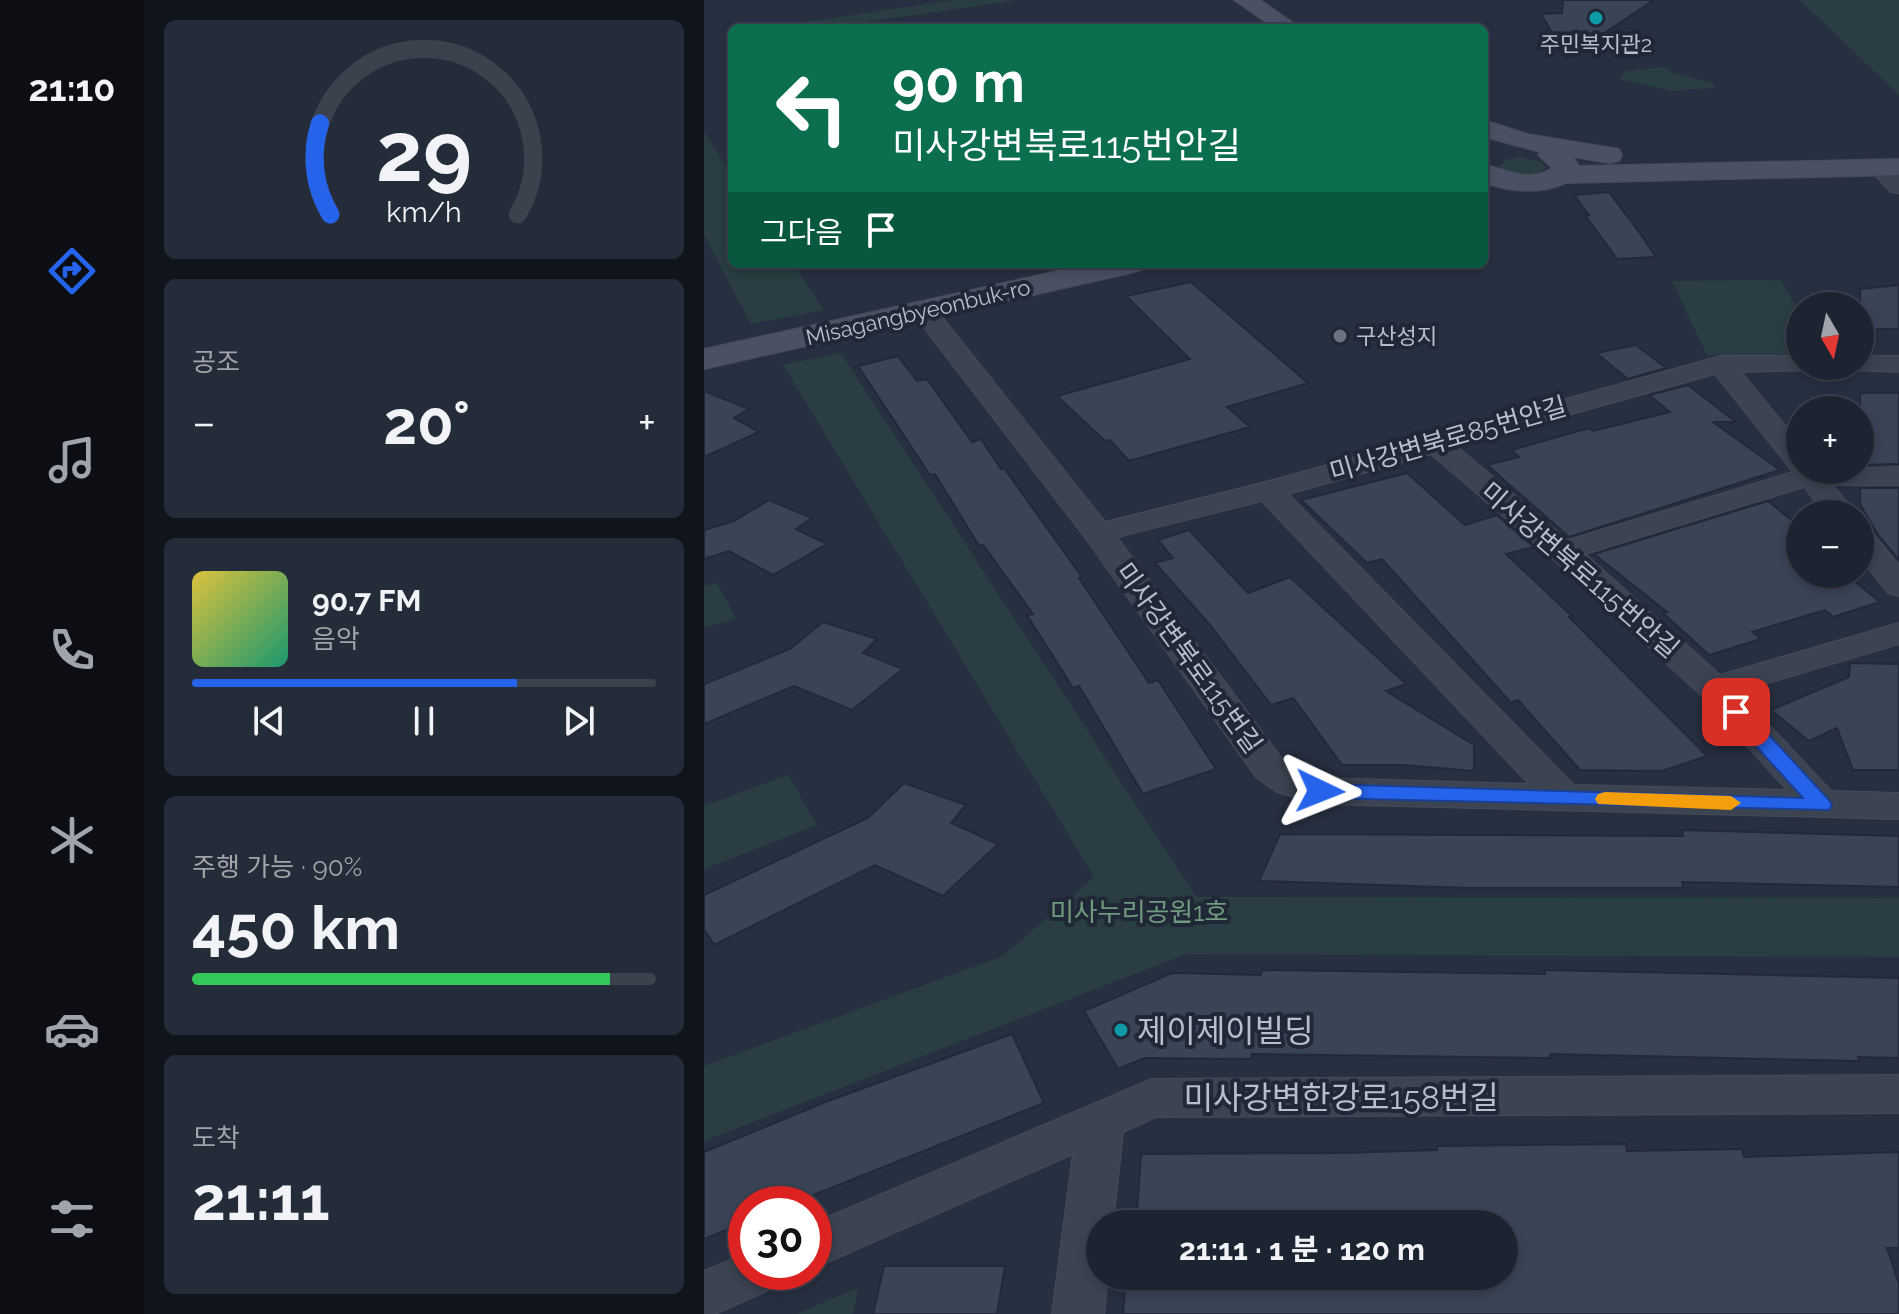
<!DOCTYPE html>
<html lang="ko">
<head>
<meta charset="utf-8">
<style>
  :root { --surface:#1d2431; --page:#252c39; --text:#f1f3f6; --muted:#a0a4ab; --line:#3b414d; --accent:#2563eb }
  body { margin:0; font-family:Raleway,"Noto Sans KR",sans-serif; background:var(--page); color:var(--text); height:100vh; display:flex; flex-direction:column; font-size:30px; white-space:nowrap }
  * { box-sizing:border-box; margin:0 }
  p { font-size:26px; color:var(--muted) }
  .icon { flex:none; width:44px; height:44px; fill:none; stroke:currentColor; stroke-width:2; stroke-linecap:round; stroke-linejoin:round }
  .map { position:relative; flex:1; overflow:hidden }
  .panel { display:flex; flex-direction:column; gap:20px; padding:20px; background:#10141b; width:560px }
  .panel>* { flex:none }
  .guide { position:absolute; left:24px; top:24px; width:760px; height:244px; border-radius:12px; box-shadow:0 4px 12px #0003,0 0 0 2px var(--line); background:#0b6e4f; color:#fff; overflow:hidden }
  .needle { width:52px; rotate:171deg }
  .tools { position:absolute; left:1082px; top:292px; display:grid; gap:16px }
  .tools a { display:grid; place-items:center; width:88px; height:88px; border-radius:50%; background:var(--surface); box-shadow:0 4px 12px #0003,0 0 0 2px var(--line); font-size:40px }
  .speed { position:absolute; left:24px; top:1186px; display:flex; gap:16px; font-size:40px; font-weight:700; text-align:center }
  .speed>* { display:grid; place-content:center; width:104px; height:104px; border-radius:50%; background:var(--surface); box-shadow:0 4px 12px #0003,0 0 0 2px var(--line); line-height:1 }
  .speed .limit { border:12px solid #d22; background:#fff; color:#111 }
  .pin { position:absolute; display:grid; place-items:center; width:68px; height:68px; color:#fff; margin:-34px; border-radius:16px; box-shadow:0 4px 12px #0006 }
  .me { position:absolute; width:88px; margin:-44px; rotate:92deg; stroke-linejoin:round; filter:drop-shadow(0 0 6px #0008) }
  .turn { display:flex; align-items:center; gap:28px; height:168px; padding:0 32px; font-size:36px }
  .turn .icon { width:104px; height:104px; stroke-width:2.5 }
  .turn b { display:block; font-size:56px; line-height:68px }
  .then { display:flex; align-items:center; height:76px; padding:0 32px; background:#0003; gap:16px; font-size:30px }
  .big { font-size:60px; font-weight:700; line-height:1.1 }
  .panel .tile { flex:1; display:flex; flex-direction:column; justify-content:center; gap:12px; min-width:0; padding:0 28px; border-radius:12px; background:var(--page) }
  .panel .dial { align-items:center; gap:0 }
  .dial svg { height:208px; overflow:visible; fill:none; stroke:var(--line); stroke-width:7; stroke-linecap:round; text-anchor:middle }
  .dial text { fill:var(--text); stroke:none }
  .song { display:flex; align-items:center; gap:24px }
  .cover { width:96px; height:96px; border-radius:12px; background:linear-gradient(135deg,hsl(50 70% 55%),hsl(160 70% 35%)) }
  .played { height:8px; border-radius:4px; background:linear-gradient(90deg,var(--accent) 70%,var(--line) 70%) }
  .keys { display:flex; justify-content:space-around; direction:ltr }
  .heat { display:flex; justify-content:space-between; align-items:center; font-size:44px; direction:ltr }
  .charge { height:12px; border-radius:6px; background:linear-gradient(90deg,#34c759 90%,var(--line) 0) }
  .trip { position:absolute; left:382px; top:1210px; width:432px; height:80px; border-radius:40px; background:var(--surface); box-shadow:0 4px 12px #0003,0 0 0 2px var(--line); font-weight:700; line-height:80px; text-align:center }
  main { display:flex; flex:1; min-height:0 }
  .dock { display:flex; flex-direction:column; width:144px; justify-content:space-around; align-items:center; background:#0c0e14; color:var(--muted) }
  .dock .icon { width:56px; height:56px }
  .dock .current { color:var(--accent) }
  .dock b { font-size:36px; color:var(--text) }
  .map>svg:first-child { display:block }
  .green { fill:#293d42 }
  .building { fill:#3a4457; stroke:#222938; stroke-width:2 }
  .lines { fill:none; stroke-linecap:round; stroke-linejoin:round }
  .street-casing { stroke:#454b5a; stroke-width:2 }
  .secondary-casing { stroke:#454b5a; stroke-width:2 }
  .street { fill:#3c4351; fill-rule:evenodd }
  .secondary { fill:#4a5164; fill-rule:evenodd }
  .route { fill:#2563eb; stroke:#184099; stroke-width:2 }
  .slow { fill:#f59e0b }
  .culture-dot { fill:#0f9aa8; stroke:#202736; stroke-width:3 }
  .worship-dot { fill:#6b7280; stroke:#202736; stroke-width:3 }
  .labels { text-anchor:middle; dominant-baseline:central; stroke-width:8; stroke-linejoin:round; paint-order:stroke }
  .far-poi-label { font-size:22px; fill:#b8becb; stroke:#202736 }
  .far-street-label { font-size:22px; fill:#b8becb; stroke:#202736 }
  .street-label { font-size:26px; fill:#b8becb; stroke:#202736 }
  .park-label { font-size:26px; fill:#709b7e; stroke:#202736 }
  .near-poi-label { font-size:32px; fill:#b8becb; stroke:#202736; text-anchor:start }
  .near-street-label { font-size:32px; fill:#b8becb; stroke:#202736 }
</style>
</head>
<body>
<main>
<nav class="dock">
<b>21:10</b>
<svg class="icon current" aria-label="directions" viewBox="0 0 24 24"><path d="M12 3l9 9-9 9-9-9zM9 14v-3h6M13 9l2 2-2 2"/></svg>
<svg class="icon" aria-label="music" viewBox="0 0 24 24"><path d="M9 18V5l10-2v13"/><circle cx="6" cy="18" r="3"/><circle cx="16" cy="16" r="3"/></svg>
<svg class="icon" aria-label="phone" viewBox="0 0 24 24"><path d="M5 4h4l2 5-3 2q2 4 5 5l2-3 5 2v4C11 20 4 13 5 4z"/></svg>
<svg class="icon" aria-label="climate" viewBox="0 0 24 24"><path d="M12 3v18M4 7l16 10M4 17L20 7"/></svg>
<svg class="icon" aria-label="car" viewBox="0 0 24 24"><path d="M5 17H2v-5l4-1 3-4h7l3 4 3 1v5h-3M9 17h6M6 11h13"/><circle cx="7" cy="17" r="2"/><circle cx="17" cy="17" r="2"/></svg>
<svg class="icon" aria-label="filters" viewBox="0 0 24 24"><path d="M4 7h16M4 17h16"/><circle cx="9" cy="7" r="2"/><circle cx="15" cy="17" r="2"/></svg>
</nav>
<section class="panel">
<div class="tile dial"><svg viewBox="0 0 100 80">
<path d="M14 69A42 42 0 1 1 86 69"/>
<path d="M14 69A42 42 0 0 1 10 34" stroke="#2563eb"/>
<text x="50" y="56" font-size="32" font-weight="700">29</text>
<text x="50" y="72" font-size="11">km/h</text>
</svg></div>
<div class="tile"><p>공조</p>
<div class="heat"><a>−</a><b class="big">20°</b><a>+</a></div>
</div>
<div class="tile">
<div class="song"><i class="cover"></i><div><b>90.7 FM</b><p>음악</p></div></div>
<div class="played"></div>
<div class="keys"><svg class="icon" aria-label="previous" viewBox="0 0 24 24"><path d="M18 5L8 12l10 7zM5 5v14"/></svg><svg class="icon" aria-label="pause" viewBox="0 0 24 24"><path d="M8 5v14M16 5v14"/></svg><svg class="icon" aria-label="next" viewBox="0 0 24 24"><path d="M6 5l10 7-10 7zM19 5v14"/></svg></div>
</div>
<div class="tile"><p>주행 가능 · 90%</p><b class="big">450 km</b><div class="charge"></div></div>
<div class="tile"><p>도착</p><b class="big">21:11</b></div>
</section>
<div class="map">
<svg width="1195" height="1314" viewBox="0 0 1195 1314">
  <rect width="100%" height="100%" fill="#273041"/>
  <path class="green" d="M250,0H314L121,28H61Z
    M1096,0H1195V95Z
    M962,67L969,73L1011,84L1010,88L967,91L915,79L922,71Z
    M0,132L28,174V264H89L120,310L47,324L0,235Z
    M818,157L838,162L842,168C829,178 807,177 795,166L804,159Z
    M1076,280L1096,313V354L1003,355L968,281Z
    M137,353L492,897L1195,898V957L482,954L0,1141V1066L299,956L390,877L79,365Z
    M13,583L32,618L0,628V586Z
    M84,775L113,825L0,869V806Z
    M154,1288L149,1314H92Z"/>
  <path class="building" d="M859,0H950L863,58L837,14L858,13Z
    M905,192L935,232L952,257L913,259L881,215H885L870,195Z
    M487,282L604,383L523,407L546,427L425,461L406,440L401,441L353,396L486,359L422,296Z
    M1195,285V329H1156V289Z
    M932,345L962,368L924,379L892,353Z
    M194,356L213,381L223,379L268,442L277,439L297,469L300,468L378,577L375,578L445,683L454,680L512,769L439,794L375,686L369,688L323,615L329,614L279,545L275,546L231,474L226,475L154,366Z
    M984,385L1032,422H1009L1076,470L865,537L783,465L815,457L808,450L885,428L889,431L966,412L945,395Z
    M0,391L45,409L30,418L55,432L0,457Z
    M1156,393H1195V464L1156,465Z
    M703,473L761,525L793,515L830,547L802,554L868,616L865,617L1003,756L958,771L876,770L814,700L807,703L678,559L663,563L597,500Z
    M1156,488H1195V560L1174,535L1156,504Z
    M65,500L108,518L92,529L123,544L69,575L25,551L0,559V530L30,521Z
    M1064,501L1096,527V574H1142L1176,602L1129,617L1121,610L1048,632L1057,639L1005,655L959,613L963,612L890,554Z
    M485,530L544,593L586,577L702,684L682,691L770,745V771L699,765H638L589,698L567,705L506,625L451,563L469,558L454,540Z
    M119,622L173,639L159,653L199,669L148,710L90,686L0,724V684L86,649Z
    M1146,663L1195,664V770H1149L1133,728L1105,741L1067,710L1145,677Z
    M200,783L262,805L247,823L294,844L239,896L171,865L10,945L0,929V895L164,818Z
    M978,830L1195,836V887L978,882L979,888H764L555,881L576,834L979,836Z
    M558,970L841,974L840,970L1195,978V1058L1154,1057L1155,1061L846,1054L847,1058L548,1054L547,1059L441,1058L414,1069L380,1011L468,973L557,975Z
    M308,1034L340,1103L87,1204H42V1222L0,1239V1152L124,1101Z
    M922,1144L923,1151L1038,1149L1040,1157L1195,1152V1248H1183L1195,1284V1314H419L422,1276H800V1224H432L437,1154L638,1153L733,1150V1146Z
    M180,1266H301L293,1314H169Z"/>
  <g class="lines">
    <g class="street-casing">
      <path id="street" d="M1174,161L1181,163L1195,175V193L1187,192L1163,167Z
        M221,305L230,307L401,522L554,484L1017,356H1096V366H1108L1105,370L1037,372L1096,444V470L1195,467V485H1129L1152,514H1121L1100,487L881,554L1016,675L1195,623V644L1034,692L1127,791L1195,793V819L616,804L573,792L552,777L383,540L212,317L209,312L212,307ZM1011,374L1089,472L864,540L752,446ZM727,454L848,558L998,696L1083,790L870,785L584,494ZM558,501L825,784L616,778L599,774L578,759L413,537Z
        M1156,356H1195V372L1147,370L1144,366H1156Z
        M1156,529L1167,531L1195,565V596L1184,593L1156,558Z
        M1195,1075V1113L452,1117L419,1132L409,1224H396V1276H404L400,1314H348L369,1154L110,1268V1223L448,1079Z
        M42,1253V1272H76L69,1288L11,1314H0V1271Z"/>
    </g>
    <g class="secondary-casing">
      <path id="secondary" d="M530,0H556L597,28H570Z
        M780,120L823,134L915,149L918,155L915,161L905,163L869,157L875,166L1195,159V175L862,183C835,195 807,192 780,183V164C803,170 825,183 848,168L834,155L836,152L780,137Z
        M385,264H442L438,270L427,273L0,369V349Z"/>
    </g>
    <use href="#street" class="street"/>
    <use href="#secondary" class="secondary"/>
  </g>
  <path class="route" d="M1032,706L1039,707L1125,800L1128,805L1125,810L616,798L606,791L616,784L1099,798L1025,716L1022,712L1025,707Z"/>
  <path class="slow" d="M901,792L1027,796L1037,803L1027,810L894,804L891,799L894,794Z"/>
  <g class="culture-dot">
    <circle cx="892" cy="18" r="8"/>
    <circle cx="417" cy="1030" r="8"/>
  </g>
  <circle class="worship-dot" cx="636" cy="336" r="8"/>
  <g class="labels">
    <g class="far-poi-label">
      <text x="892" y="44">주민복지관2</text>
      <text x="652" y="336" text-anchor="start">구산성지</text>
    </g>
    <g class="far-street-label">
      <text transform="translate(214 312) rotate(-13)">Misagangbyeonbuk-ro</text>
    </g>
    <g class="street-label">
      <text transform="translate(744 439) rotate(-16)">미사강변북로85번안길</text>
      <text transform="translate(876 570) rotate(41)">미사강변북로115번안길</text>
      <text transform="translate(485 658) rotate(54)">미사강변북로115번길</text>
    </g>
    <g class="park-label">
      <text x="435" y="912">미사누리공원1호</text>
    </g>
    <g class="near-poi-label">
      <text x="433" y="1030">제이제이빌딩</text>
    </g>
    <g class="near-street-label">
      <text x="637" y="1097">미사강변한강로158번길</text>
    </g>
  </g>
</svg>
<div class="tools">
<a><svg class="needle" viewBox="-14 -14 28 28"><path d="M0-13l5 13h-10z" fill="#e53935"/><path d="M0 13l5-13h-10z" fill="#a0a4ab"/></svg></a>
<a>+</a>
<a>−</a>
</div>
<div class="speed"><div class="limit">30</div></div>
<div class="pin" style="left:1032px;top:712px;background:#d93025"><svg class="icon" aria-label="arrive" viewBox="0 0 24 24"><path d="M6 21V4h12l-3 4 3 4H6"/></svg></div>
<svg class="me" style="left:616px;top:791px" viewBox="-20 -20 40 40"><path d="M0-17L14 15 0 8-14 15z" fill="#2563eb" stroke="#fff" stroke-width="4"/></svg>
<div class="trip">21:11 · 1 분 · 120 m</div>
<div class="guide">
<div class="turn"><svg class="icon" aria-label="left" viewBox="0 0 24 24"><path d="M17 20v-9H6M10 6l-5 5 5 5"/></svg><div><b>90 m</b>미사강변북로115번안길</div></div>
<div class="then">그다음<svg class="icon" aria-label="arrive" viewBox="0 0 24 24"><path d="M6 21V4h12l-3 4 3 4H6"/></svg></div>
</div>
</div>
</main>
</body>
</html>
